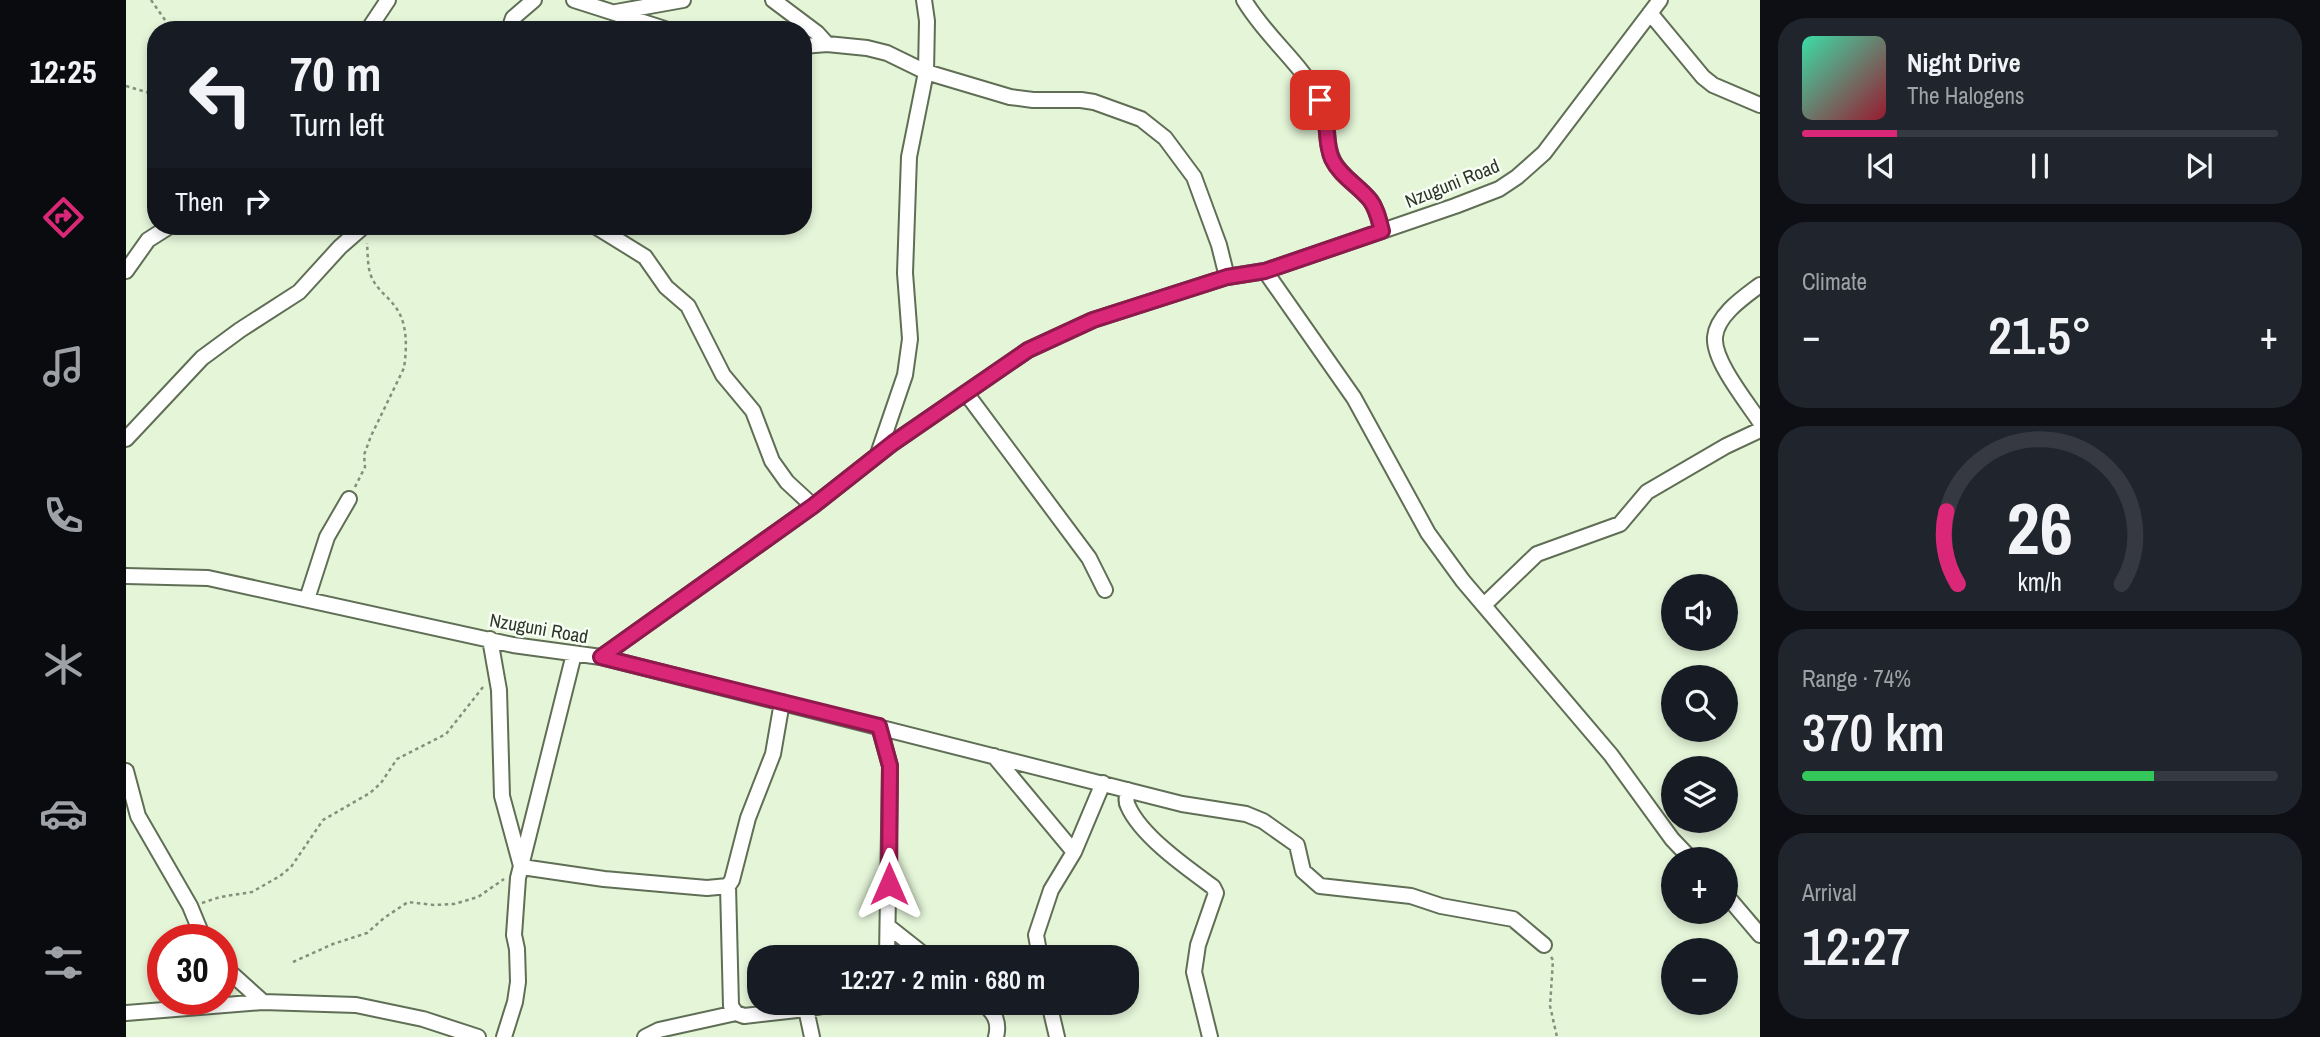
<!DOCTYPE html>
<html lang="en">
<head>
<meta charset="utf-8">
<style>
  :root { --surface:#171b24; --page:#20242c; --text:#f1f3f6; --muted:#9ea1a6; --line:#363941; --accent:#db2777 }
  body { margin:0; font-family:"Archivo Narrow",sans-serif; background:var(--page); color:var(--text); height:100vh; display:flex; flex-direction:column; font-size:26px; white-space:nowrap }
  * { box-sizing:border-box; margin:0 }
  p { font-size:23px; color:var(--muted) }
  .icon { flex:none; width:38px; height:38px; fill:none; stroke:currentColor; stroke-width:2; stroke-linecap:round; stroke-linejoin:round }
  .map { position:relative; flex:1; overflow:hidden }
  .side { display:flex; flex-direction:column; gap:18px; padding:18px; background:#0d0f14; width:560px }
  .side>* { flex:none }
  .banner { position:absolute; left:21px; top:21px; width:665px; height:214px; border-radius:28px; box-shadow:0 4px 10px #0003; background:#171b24; color:var(--text); overflow:hidden }
  .controls { position:absolute; left:1535px; top:574px; display:grid; gap:14px }
  .controls a { display:grid; place-items:center; width:77px; height:77px; border-radius:50%; background:var(--surface); box-shadow:0 4px 10px #0003; font-size:35px }
  .speed { position:absolute; left:21px; top:924px; display:flex; gap:14px; font-size:35px; font-weight:700; text-align:center }
  .speed>* { display:grid; place-content:center; width:91px; height:91px; border-radius:50%; background:var(--surface); box-shadow:0 4px 10px #0003; line-height:1 }
  .speed .limit { border:10px solid #d22; background:#fff; color:#111 }
  .pin { position:absolute; display:grid; place-items:center; width:60px; height:60px; color:#fff; margin:-30px; border-radius:14px; box-shadow:0 4px 10px #0006 }
  .me { position:absolute; width:77px; margin:-38px; rotate:0deg; stroke-linejoin:round; filter:drop-shadow(0 0 5px #0008) }
  .turn { display:flex; align-items:center; gap:24px; height:147px; padding:0 28px; font-size:32px }
  .turn .icon { width:91px; height:91px; stroke-width:2.5 }
  .turn b { display:block; font-size:49px; line-height:60px }
  .then { display:flex; align-items:center; height:66px; padding:0 28px; background:#0003; gap:14px; font-size:26px }
  .big { font-size:52px; font-weight:600; line-height:1.1 }
  .side .tile { flex:1; display:flex; flex-direction:column; justify-content:center; gap:10px; min-width:0; padding:0 24px; border-radius:28px; background:var(--page) }
  .side .dial { align-items:center; gap:0 }
  .dial svg { height:182px; overflow:visible; fill:none; stroke:var(--line); stroke-width:7; stroke-linecap:round; text-anchor:middle }
  .dial text { fill:var(--text); stroke:none }
  .song { display:flex; align-items:center; gap:21px }
  .cover { width:84px; height:84px; border-radius:10px; background:linear-gradient(135deg,hsl(160 70% 55%),hsl(350 70% 35%)) }
  .played { height:7px; border-radius:4px; background:linear-gradient(90deg,var(--accent) 20%,var(--line) 20%) }
  .keys { display:flex; justify-content:space-around; direction:ltr }
  .heat { display:flex; justify-content:space-between; align-items:center; font-size:38px; direction:ltr }
  .charge { height:10px; border-radius:5px; background:linear-gradient(90deg,#34c759 74%,var(--line) 0) }
  .trip { position:absolute; left:621px; top:945px; width:392px; height:70px; border-radius:28px; background:var(--surface); box-shadow:0 4px 10px #0003; font-weight:600; line-height:70px; text-align:center }
  main { display:flex; flex:1; min-height:0 }
  .tabs { display:flex; flex-direction:column; width:126px; justify-content:space-around; align-items:center; background:#090b0e; color:var(--muted) }
  .tabs .icon { width:49px; height:49px }
  .tabs .selected { color:var(--accent) }
  .tabs b { font-size:32px; color:var(--text) }
  .map>svg:first-child { display:block }
  .lines { fill:none; stroke-linecap:round; stroke-linejoin:round }
  .minor-casing { stroke:#5f6e55; stroke-width:18 }
  .path { stroke:#848f7c; stroke-width:2.5; stroke-dasharray:3.5 3.5; stroke-linecap:butt }
  .minor { stroke:#fff; stroke-width:14 }
  .route-casing { stroke:#8e194d; stroke-width:18 }
  .route { stroke:#db2777; stroke-width:12 }
  .labels { text-anchor:middle; dominant-baseline:central; stroke-width:5; stroke-linejoin:round; paint-order:stroke }
  .street-label { font-size:19px; fill:#2f352a; stroke:#f7fef3 }
</style>
</head>
<body>
<main>
<nav class="tabs">
<b>12:25</b>
<svg class="icon selected" aria-label="directions" viewBox="0 0 24 24"><path d="M12 3l9 9-9 9-9-9zM9 14v-3h6M13 9l2 2-2 2"/></svg>
<svg class="icon" aria-label="music" viewBox="0 0 24 24"><path d="M9 18V5l10-2v13"/><circle cx="6" cy="18" r="3"/><circle cx="16" cy="16" r="3"/></svg>
<svg class="icon" aria-label="phone" viewBox="0 0 24 24"><path d="M5 4h4l2 5-3 2q2 4 5 5l2-3 5 2v4C11 20 4 13 5 4z"/></svg>
<svg class="icon" aria-label="climate" viewBox="0 0 24 24"><path d="M12 3v18M4 7l16 10M4 17L20 7"/></svg>
<svg class="icon" aria-label="car" viewBox="0 0 24 24"><path d="M5 17H2v-5l4-1 3-4h7l3 4 3 1v5h-3M9 17h6M6 11h13"/><circle cx="7" cy="17" r="2"/><circle cx="17" cy="17" r="2"/></svg>
<svg class="icon" aria-label="filters" viewBox="0 0 24 24"><path d="M4 7h16M4 17h16"/><circle cx="9" cy="7" r="2"/><circle cx="15" cy="17" r="2"/></svg>
</nav>
<div class="map">
<svg width="1634" height="1037" viewBox="0 0 1634 1037">
  <rect width="100%" height="100%" fill="#e4f5d8"/>
  <g class="lines">
    <g class="minor-casing">
      <path id="minor" d="M448,0L542,30
        M647,0L691,33L701,44
        M1118,0C1139,36 1174,62 1194,99C1205,119 1197,142 1208,162C1216,177 1234,187 1245,201C1251,210 1253,221 1256,231
        M490,12L557,0
        M1524,13L1577,77L1587,85L1634,105
        M242,30L262,0
        M383,30L387,18L408,0
        M677,46L701,44L741,48L761,53L800,72L884,97L907,100H955L968,102L1015,119L1039,138L1068,177L1093,245L1101,277
        M469,226L519,257L540,287L562,306L597,375L627,411L646,461L661,482L687,506
        M0,271L22,240L44,226
        M1139,271L1228,398L1302,533L1337,581L1485,755L1546,839L1565,859
        M1634,285C1618,297 1591,315 1589,337C1587,361 1621,402 1634,422
        M840,393L963,558L979,590
        M0,439L76,358L114,330L173,292L214,247L238,226
        M752,454L779,375L784,339L779,273L783,157L800,72L801,21L798,0
        M0,576L82,578L387,645L475,657L1056,804L1120,814L1137,821L1171,845L1177,871L1194,886L1285,896L1315,906L1387,919L1418,945
        M181,599L201,537L223,499
        M1358,605L1411,554L1494,524L1521,492L1600,446L1634,430
        M364,639L373,690L376,796L395,866
        M475,657L687,506L767,443L902,350L967,320L1101,277L1139,271L1329,206L1373,189L1391,177L1418,153L1534,0
        M753,726L764,766L761,957
        M868,756L948,852L925,890L910,935L914,957
        M0,771L12,816L64,906L78,940
        M1002,790C1001,795 999,801 1002,806C1015,836 1061,868 1087,887L1090,893L1072,945L1068,972L1084,1037
        M948,852L977,783
        M396,867L478,879L581,888L602,886L606,880L622,818L647,754L656,702
        M602,886L605,1006L610,1013L618,1016L680,1009L714,1003
        M1600,895L1634,935
        M763,927L801,957
        M96,965L137,1002
        M857,1003C868,1013 874,1021 870,1037
        M923,1003L931,1037
        M680,1009L686,1037
        M0,1013L137,1002L230,1005L297,1019L352,1037
        M378,1037L389,1002L392,982L391,949L388,935L392,878L448,654
        M519,1037L533,1030L610,1013"/>
    </g>
    <path class="path" d="M25,0L46,30
      M0,86L30,95
      M229,487L239,467L238,455L245,436L278,368C281,347 282,322 268,305C262,297 252,290 247,280C241,270 242,255 241,243
      M76,903L94,897L126,892L154,876L165,867L197,820L244,793L255,783L271,759L320,734L357,687
      M1425,957L1427,960L1424,1006L1431,1037
      M167,962L207,944L241,933L258,918L282,902L308,905L328,904L352,897L378,879"/>
    <use href="#minor" class="minor"/>
  </g>
  <g class="lines">
    <g class="route-casing">
      <path id="route" d="M763,884L764,766L753,726L475,657L687,506L767,443L902,350L967,320L1101,277L1139,271L1256,231C1253,220 1251,209 1244,200C1233,186 1214,176 1206,159C1198,141 1204,120 1194,100"/>
    </g>
    <use href="#route" class="route"/>
  </g>
  <g class="labels">
    <g class="street-label">
      <text transform="translate(1326 183) rotate(-22)">Nzuguni Road</text>
      <text transform="translate(413 628) rotate(10)">Nzuguni Road</text>
    </g>
  </g>
</svg>
<div class="controls">
<a><svg class="icon" aria-label="sound" viewBox="0 0 24 24"><path d="M4 9h4l5-4v14l-5-4H4zM17 9q2 3 0 6"/></svg></a>
<a><svg class="icon" aria-label="search" viewBox="0 0 24 24"><circle cx="10" cy="10" r="6"/><path d="M15 15l6 6"/></svg></a>
<a><svg class="icon" aria-label="layers" viewBox="0 0 24 24"><path d="M12 4l9 5-9 5-9-5zM3 14l9 5 9-5"/></svg></a>
<a>+</a>
<a>−</a>
</div>
<div class="speed"><div class="limit">30</div></div>
<div class="pin" style="left:1194px;top:100px;background:#d93025"><svg class="icon" aria-label="arrive" viewBox="0 0 24 24"><path d="M6 21V4h12l-3 4 3 4H6"/></svg></div>
<svg class="me" style="left:763px;top:884px" viewBox="-20 -20 40 40"><path d="M0-17L14 15 0 8-14 15z" fill="#db2777" stroke="#fff" stroke-width="4"/></svg>
<div class="trip">12:27 · 2 min · 680 m</div>
<div class="banner">
<div class="turn"><svg class="icon" aria-label="left" viewBox="0 0 24 24"><path d="M17 20v-9H6M10 6l-5 5 5 5"/></svg><div><b>70 m</b>Turn left</div></div>
<div class="then">Then<svg class="icon" aria-label="right" viewBox="0 0 24 24"><path d="M7 20v-9h11M14 6l5 5-5 5"/></svg></div>
</div>
</div>
<section class="side">
<div class="tile">
<div class="song"><i class="cover"></i><div><b>Night Drive</b><p>The Halogens</p></div></div>
<div class="played"></div>
<div class="keys"><svg class="icon" aria-label="previous" viewBox="0 0 24 24"><path d="M18 5L8 12l10 7zM5 5v14"/></svg><svg class="icon" aria-label="pause" viewBox="0 0 24 24"><path d="M8 5v14M16 5v14"/></svg><svg class="icon" aria-label="next" viewBox="0 0 24 24"><path d="M6 5l10 7-10 7zM19 5v14"/></svg></div>
</div>
<div class="tile"><p>Climate</p>
<div class="heat"><a>−</a><b class="big">21.5°</b><a>+</a></div>
</div>
<div class="tile dial"><svg viewBox="0 0 100 80">
<path d="M14 69A42 42 0 1 1 86 69"/>
<path d="M14 69A42 42 0 0 1 9 37" stroke="#db2777"/>
<text x="50" y="56" font-size="32" font-weight="700">26</text>
<text x="50" y="72" font-size="11">km/h</text>
</svg></div>
<div class="tile"><p>Range · 74%</p><b class="big">370 km</b><div class="charge"></div></div>
<div class="tile"><p>Arrival</p><b class="big">12:27</b></div>
</section>
</main>
</body>
</html>
